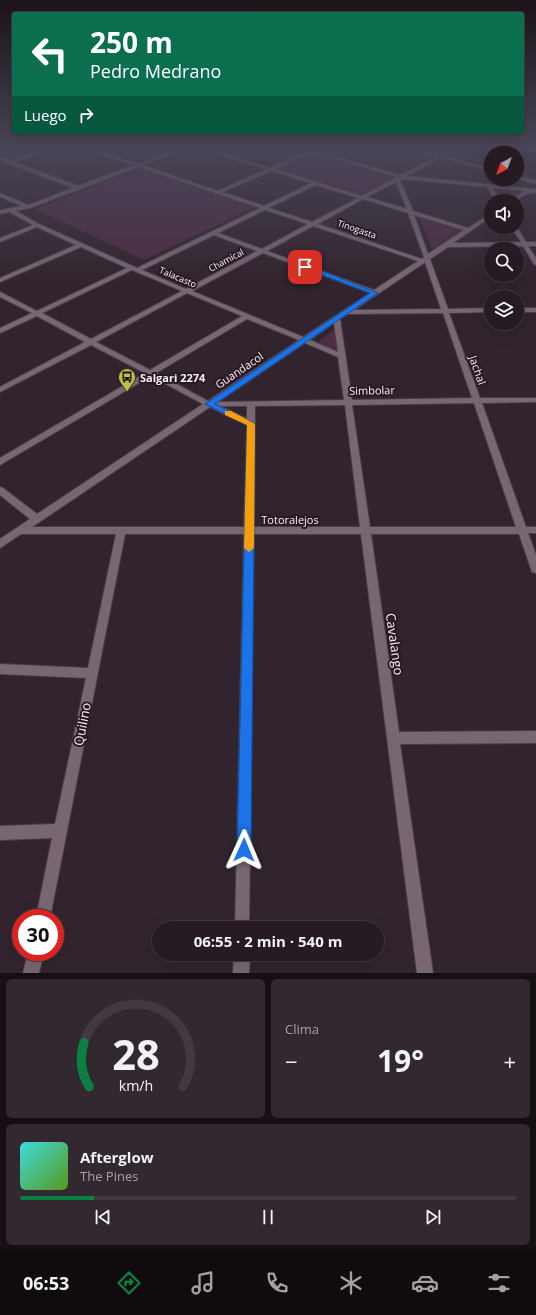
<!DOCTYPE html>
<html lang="es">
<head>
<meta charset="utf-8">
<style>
  :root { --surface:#261b22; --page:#32282f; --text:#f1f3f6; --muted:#a4a1a5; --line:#423940; --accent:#0b8043 }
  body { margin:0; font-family:"Open Sans",sans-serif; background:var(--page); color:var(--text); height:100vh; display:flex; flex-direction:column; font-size:15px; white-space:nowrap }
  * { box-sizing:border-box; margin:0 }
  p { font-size:13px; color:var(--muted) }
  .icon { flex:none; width:22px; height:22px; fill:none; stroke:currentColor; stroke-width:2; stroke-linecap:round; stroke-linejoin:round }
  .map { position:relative; height:973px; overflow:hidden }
  .side { display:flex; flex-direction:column; gap:6px; padding:6px; background:#150f13; flex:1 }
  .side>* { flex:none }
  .guide { position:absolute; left:12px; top:12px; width:512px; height:122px; border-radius:4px; box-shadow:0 4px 16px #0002,0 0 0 1px var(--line); background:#0b6e4f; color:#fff; overflow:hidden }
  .needle { width:26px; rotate:221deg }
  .fabs { position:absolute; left:484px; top:146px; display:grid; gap:8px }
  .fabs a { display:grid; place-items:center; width:40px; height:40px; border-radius:50%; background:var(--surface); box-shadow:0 4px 16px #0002,0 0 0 1px var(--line); font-size:20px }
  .speed { position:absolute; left:12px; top:909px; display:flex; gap:8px; font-size:20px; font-weight:700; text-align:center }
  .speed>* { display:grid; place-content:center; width:52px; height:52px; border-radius:50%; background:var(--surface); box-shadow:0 4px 16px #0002,0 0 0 1px var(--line); line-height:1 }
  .speed .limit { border:6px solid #d22; background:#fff; color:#111 }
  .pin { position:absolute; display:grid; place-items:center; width:34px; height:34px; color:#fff; margin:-17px; border-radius:8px; box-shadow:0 2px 6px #0006 }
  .me { position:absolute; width:44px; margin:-22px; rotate:1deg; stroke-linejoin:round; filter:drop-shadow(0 0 3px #0008) }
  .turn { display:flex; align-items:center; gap:14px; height:84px; padding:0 12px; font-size:18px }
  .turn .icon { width:52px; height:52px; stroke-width:2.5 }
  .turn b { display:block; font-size:28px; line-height:34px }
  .then { display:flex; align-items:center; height:38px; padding:0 12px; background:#0003; gap:8px; font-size:15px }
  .big { font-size:30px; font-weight:700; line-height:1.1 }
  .side .tile { flex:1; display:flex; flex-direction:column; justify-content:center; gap:6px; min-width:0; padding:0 14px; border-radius:6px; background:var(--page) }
  .side .dial { align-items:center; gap:0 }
  .dial svg { height:104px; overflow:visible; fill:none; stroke:var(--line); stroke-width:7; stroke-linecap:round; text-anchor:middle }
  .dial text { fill:var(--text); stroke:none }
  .song { display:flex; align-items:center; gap:12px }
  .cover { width:48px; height:48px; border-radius:6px; background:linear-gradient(135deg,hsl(180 70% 55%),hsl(90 70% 35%)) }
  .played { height:4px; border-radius:2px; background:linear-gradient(90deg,var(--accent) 15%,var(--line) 15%) }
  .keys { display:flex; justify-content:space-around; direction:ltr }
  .heat { display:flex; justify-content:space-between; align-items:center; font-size:22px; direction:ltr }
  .side .tiles { flex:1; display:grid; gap:6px; grid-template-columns:1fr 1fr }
  .tile:last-child { grid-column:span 2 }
  .trip { position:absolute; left:152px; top:921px; width:232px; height:40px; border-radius:20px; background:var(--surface); box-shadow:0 4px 16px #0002,0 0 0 1px var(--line); font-weight:700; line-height:40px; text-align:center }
  .tab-bar { display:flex; height:64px; justify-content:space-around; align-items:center; background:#0f0b0e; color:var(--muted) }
  .tab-bar .icon { width:28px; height:28px }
  .tab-bar .on { color:var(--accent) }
  .tab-bar b { font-size:18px; color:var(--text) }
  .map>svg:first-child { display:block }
  .green { fill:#4c2c44 }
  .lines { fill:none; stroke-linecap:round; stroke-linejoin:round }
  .minor-casing { stroke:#4a3f47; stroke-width:2 }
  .minor { fill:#786773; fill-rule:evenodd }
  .route { fill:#1a73e8; stroke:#114b97 }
  .slow { fill:#f59e0b }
  .labels { text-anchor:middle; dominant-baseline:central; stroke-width:4; stroke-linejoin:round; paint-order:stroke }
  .far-street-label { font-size:9px; fill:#f9f0f6; stroke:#281a24 }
  .street-label { font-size:11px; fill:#f9f0f6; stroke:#281a24 }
  .poi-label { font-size:11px; font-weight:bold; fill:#f9f0f6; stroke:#281a24; text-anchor:start }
  .near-street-label { font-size:13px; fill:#f9f0f6; stroke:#281a24 }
</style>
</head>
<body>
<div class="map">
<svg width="536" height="973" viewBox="0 0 536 973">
  <rect width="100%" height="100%" fill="#32242e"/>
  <path class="green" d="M314,153L398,177L363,195L278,169Z
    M143,169L255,207L144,260L35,209L136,170Z
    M495,189L523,192L509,201H502Z
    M419,217L462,231L433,252Z
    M332,331H335L337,349H332L319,344V341Z"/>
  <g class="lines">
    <g class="minor-casing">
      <path id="minor" d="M53,146H59L14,162L78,186L133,165L78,146H84L138,164L185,146H191L142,165L218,191L266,169L192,146H199L270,168L307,151L291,146C297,146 306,150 312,149C317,149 320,146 325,146L316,151L401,175L436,157L398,146H405L440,155L457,146H462L444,156L491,169V171L441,158L407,176L536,189V193C526,191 520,201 509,201L524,191L493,188L501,201H495L487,187L402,179L400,180L413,211L468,228L491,213V217L453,243L521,242L511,227H517L526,242H536V246H528L536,258V265L534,264L523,246L448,247L430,259L448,309L491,308V312L449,313L480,398H536V402L482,403L526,527H536V533H528L536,555V573L532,572L531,569L519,534H371L399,732L536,731V743L400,744L433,973H417L361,534H254L249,928H235L244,534H125L50,918H36L52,838L0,840V826L55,824L86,678L0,674V664L88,668L116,534H21L0,548V539L30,519L0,495V487L3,488L37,514L203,404L151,376L0,465V458L145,373L91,345L0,392V387L85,342L37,316L0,333V328L32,313L0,297V292L37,311L127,268L81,247L0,282V278L76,245L37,227L0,242V238L33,225L9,212L0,214V210L22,206L0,197V193L28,205L73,188L7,163L0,160V157L10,160ZM312,153L397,177L362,196L275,169ZM138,167L260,208L137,268L39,224L16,211L30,208ZM271,171L311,183L264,206L223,192ZM396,182L407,209L367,197ZM316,185L358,198L312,222L269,208ZM363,199L408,213L424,257L422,259L318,224ZM265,210L308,224L262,249L218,233ZM414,215L464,230L428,254ZM313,226L418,261L374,290L267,251ZM214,235L257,251L186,289L142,270ZM263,253L370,293L303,337L192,291ZM425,262L441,309L354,310L424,263ZM132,270L182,291L91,339L42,313ZM187,293L242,316L150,370L96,342ZM443,313L472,398L352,400L340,319L348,314ZM247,319L299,340L208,401L156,373ZM334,323L338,352L310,340ZM305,343L338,357L344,400L218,402ZM474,403L516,527H370L352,405ZM345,405L360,527H254L255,406ZM220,406H247V419ZM210,407L247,425L244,527H32Z
        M124,146H130L137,149L135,150Z
        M508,146H516L536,151V153Z
        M517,176L536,180V184L517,179Z
        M517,308H536V312H517Z
        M28,952H44L39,973H23Z
        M234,954H250L249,973H233Z"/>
    </g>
    <use href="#minor" class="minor"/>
  </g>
  <linearGradient id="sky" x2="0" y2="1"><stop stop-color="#1c1419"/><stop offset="0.52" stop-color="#494557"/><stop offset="1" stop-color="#494557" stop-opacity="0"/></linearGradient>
  <rect width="536" height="282" fill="url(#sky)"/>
  <path class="route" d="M303,265H307L378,293L215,404L255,424L251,850L249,855L244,857L239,855L237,850L247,425L205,404L370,293L303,268Z"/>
  <path class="slow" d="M225,411H231L255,424L254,548L249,552L244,548L247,425L225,415Z"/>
  <defs>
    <g id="bus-pin" transform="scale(0.9)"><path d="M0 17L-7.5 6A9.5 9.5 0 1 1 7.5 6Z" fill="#c0be40" stroke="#281a24"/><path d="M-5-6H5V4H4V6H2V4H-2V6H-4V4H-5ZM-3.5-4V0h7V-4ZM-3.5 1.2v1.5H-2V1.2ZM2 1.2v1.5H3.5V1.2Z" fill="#111"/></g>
  </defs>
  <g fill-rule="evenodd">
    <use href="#bus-pin" x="127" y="377"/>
  </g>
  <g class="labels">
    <g class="far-street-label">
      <text transform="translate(357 229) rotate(19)">Tinogasta</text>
      <text transform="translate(226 260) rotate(-28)">Chamical</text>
      <text transform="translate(178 277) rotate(23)">Talacasto</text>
    </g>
    <g class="street-label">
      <text transform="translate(239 370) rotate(-34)">Guandacol</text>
      <text transform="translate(478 370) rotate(71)">Jachal</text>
      <text transform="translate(372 390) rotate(-1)">Simbolar</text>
      <text x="290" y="519">Totoralejos</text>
    </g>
    <g class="poi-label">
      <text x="140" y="377">Salgari 2274</text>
    </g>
    <g class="near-street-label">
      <text transform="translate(395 644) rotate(82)">Cavalango</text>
      <text transform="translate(82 724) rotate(-79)">Quilino</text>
    </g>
  </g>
</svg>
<div class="fabs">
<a><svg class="needle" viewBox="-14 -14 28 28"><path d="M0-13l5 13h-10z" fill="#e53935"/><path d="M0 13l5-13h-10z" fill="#a4a1a5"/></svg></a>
<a><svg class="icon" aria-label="sound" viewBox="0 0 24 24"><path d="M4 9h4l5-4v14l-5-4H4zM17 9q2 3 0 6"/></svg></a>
<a><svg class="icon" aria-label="search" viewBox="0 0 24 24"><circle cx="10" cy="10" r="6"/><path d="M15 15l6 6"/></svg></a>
<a><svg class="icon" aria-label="layers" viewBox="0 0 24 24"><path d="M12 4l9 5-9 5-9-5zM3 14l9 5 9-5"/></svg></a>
</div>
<div class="speed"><div class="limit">30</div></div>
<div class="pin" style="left:305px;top:267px;background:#d93025"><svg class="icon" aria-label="arrive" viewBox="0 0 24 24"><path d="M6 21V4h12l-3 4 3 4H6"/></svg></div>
<svg class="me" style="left:244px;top:850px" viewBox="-20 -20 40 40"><path d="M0-17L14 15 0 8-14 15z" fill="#1a73e8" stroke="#fff" stroke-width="4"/></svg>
<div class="trip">06:55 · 2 min · 540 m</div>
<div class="guide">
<div class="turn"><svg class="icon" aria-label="left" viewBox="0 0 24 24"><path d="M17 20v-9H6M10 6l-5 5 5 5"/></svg><div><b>250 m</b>Pedro Medrano</div></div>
<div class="then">Luego<svg class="icon" aria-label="right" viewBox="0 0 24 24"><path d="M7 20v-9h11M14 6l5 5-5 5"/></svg></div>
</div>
</div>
<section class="side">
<div class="tiles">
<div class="tile dial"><svg viewBox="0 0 100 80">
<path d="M14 69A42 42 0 1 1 86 69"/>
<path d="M14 69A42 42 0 0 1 10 35" stroke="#0b8043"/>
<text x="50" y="56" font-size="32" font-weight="700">28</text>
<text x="50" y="72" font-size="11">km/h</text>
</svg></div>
<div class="tile"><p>Clima</p>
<div class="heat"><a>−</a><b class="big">19°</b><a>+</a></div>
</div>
<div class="tile">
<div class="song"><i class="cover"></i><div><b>Afterglow</b><p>The Pines</p></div></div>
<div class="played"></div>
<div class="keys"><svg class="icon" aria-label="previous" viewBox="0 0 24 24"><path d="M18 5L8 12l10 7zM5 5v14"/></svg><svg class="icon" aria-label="pause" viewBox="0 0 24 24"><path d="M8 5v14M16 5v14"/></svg><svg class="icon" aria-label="next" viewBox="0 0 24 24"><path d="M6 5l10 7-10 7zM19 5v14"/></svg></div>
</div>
</div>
</section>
<nav class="tab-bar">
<b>06:53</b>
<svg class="icon on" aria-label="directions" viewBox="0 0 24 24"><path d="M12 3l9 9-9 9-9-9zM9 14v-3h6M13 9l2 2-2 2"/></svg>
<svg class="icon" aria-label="music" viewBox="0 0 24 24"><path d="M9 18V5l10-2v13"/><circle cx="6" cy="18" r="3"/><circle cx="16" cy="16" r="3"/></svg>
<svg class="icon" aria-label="phone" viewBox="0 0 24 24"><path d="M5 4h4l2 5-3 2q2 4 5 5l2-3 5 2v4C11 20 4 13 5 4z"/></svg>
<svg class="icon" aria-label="climate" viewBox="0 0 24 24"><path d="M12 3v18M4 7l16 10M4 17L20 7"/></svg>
<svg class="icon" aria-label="car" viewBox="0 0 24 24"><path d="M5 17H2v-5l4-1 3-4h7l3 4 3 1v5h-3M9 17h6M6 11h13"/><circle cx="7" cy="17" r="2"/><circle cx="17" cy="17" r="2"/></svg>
<svg class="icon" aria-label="filters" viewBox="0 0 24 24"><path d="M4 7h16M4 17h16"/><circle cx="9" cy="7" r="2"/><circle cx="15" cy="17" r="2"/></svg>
</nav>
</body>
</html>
